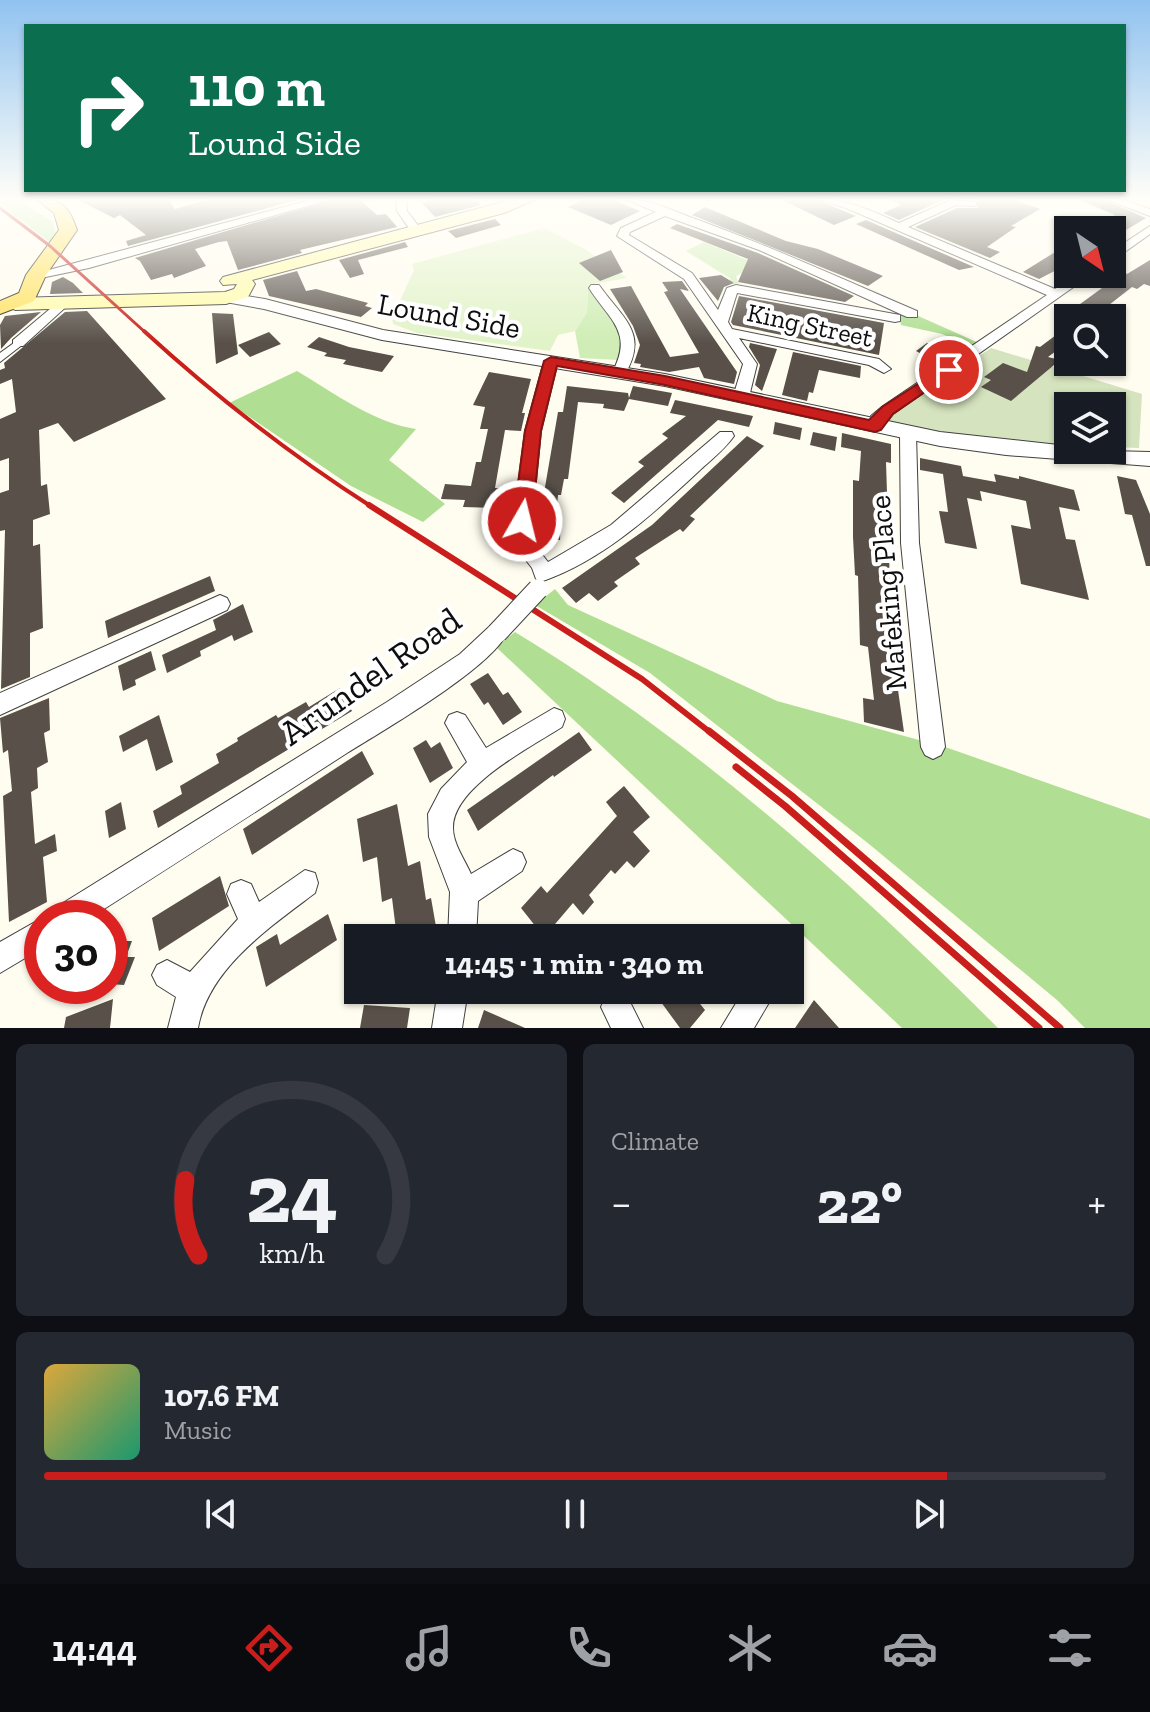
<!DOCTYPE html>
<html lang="en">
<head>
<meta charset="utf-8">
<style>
  :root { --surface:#171b24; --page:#242831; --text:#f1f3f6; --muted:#9ea1a6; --line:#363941; --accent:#c91e1b }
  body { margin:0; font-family:"Zilla Slab",serif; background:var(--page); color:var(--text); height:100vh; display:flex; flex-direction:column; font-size:30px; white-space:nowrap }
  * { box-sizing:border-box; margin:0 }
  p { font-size:26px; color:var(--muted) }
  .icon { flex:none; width:44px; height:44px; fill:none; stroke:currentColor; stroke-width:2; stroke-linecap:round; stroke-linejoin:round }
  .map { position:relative; height:1028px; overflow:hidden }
  .panel { display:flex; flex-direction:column; gap:16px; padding:16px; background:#0d0f14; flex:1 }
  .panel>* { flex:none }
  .banner { position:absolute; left:24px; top:24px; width:1102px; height:168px; border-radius:0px; box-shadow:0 2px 6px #0004; background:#0b6e4f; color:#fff; overflow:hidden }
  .needle { width:52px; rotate:145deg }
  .fabs { position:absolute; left:1054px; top:216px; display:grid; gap:16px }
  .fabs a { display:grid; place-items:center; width:72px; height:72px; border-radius:0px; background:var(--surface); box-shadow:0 2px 6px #0004; font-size:40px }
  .speed { position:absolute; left:24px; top:900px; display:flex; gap:16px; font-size:40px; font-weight:700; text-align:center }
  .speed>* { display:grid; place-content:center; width:104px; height:104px; border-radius:50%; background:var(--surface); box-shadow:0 2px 6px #0004; line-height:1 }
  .speed .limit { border:12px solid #d22; background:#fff; color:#111 }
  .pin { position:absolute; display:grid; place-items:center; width:68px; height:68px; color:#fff; margin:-34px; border:4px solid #fff; border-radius:50%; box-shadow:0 2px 8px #0007 }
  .me { position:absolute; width:88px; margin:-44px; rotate:8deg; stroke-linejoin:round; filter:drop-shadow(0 0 6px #0008) }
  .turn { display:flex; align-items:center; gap:28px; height:168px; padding:0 32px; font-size:36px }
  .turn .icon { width:104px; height:104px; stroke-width:2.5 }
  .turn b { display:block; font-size:56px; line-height:68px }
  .big { font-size:60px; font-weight:700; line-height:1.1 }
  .panel .tile { flex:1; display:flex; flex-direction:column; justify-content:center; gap:12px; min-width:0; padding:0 28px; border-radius:12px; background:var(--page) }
  .panel .dial { align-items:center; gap:0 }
  .dial svg { height:208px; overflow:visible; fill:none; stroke:var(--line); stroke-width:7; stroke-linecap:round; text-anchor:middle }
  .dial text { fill:var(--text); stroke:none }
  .song { display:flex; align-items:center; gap:24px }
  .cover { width:96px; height:96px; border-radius:12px; background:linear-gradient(135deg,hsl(40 70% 55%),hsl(160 70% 35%)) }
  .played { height:8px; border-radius:4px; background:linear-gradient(90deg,var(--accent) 85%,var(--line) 85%) }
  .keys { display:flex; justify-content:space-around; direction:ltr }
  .heat { display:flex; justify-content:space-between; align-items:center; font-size:44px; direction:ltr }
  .panel .tiles { flex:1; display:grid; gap:16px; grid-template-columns:1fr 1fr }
  .tile:last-child { grid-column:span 2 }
  .trip { position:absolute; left:344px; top:924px; width:460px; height:80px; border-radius:0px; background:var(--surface); box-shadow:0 2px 6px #0004; font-weight:700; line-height:80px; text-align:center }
  .menu { display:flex; height:128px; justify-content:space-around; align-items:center; background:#090b0e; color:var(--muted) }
  .menu .icon { width:56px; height:56px }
  .menu .active { color:var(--accent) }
  .menu b { font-size:36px; color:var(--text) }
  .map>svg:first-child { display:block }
  .green { fill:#cfedb5 }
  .forest { fill:#b0df93 }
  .cemetery { fill:#d5e3be }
  .pitch { fill:#e1f3c8 }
  .building { fill:#585049 }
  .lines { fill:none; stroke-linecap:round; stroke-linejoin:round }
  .pedestrian-casing { stroke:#414141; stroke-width:2 }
  .minor-casing { stroke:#414141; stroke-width:2 }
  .tertiary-casing { stroke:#414141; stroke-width:2 }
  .secondary-casing { stroke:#303030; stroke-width:2 }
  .primary-casing { stroke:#1f1f1f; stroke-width:2 }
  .pedestrian { fill:#fff; fill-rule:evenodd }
  .minor { fill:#fff; fill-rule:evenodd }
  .tertiary { fill:#fff; fill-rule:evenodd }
  .secondary { fill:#fffbaa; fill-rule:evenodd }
  .primary { fill:#ffe25f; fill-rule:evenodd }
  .rail-far3 { stroke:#c91e1b; stroke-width:3 }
  .rail-far2 { stroke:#c91e1b; stroke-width:4 }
  .rail-far1 { stroke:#c91e1b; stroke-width:6 }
  .rail { stroke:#c91e1b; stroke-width:7 }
  .minor-bridge-casing { stroke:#414141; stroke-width:22; stroke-linecap:butt }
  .minor-bridge { stroke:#fff; stroke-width:20 }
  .route { fill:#c91e1b; stroke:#831412; stroke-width:2 }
  .labels { text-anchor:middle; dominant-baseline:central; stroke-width:8; stroke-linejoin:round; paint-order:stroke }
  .far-street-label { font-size:26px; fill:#0e0e0e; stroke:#fff }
  .street-label { font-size:30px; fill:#0e0e0e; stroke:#fff }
  .near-street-label { font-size:36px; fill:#0e0e0e; stroke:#fff }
</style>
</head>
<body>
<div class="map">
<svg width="1150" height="1028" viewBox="0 0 1150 1028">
  <rect width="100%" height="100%" fill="#fffdef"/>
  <path class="green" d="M0,199H18L53,222L56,235L51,243L0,204Z
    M704,242L759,265L736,276L739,285L725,282L731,279L686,251Z
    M588,285L617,326L626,345L619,360L580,358L575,331L587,312Z"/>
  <path class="forest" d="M899,313L916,315L979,343L972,347L942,334L901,325Z
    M297,371C334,393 374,423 416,429L389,460L445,504L423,522L351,486L229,403Z
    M555,589L568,605L777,701L948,748L1150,819V1028H1085L1057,1000L869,844L650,673L535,605Z
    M515,632C693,740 851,881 998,1028H902L496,647Z"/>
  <path class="cemetery" d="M991,348L1142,394L1139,448L1112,447V406H1068V445L986,442L885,423L891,415Z"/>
  <path class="pitch" d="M544,228L583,248L627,278L588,285L587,312L575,331L558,335L550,351L417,333L393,324L392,318L414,270L412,264Z"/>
  <path class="building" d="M76,199H168L175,209L210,199H301L128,246L126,241L146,235L120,215L114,218Z
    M335,199H359L377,215L386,214L397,227L300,250L302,253L238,270L227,241L219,242L195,249L206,266L174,278L172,274L151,280L140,261L135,258Z
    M435,199H475L481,205L435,217L422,203Z
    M584,199H611L640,211L611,225L568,207Z
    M780,199H815L856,216L834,225Z
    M889,199H945L899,220L883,213L901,205Z
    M977,199H1012L1040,209L1011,226L1016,227L987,247L1000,252L990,258L915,227L957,208H978Z
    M1077,199H1102L1146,218L1126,230H1090L1115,215Z
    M705,207L786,241L818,249L883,276L868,286L692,215Z
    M495,219L501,225L456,238L448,231Z
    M866,220L974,267L959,270L856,224Z
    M677,224L758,253L854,296L845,302L738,282L748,259L670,228Z
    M405,242L408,247L358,260L364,274L350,278L339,260Z
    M1068,244V264L1039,279L1023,272Z
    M611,250L623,272L600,281L579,263Z
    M1150,260V286L1144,284L1137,289L1132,287L1100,312L1095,310L1091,318H1070L1076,307L1124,272L1127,274Z
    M297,271L306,291L316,289L368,303L365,306L372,308L361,317L269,296L263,280Z
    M721,275L734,283L724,287L718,301L699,278Z
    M63,277L73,283L83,293L50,294L52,282Z
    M682,281L689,291L680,289L737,372L734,384L704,378L699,367L669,372L640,367L641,364L634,363L640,345L633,326L610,289L631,286L670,357L699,353L664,292L668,291L662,282Z
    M739,296L884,323L879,355L733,325L731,322Z
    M87,311L166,399L74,442L58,423L39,430L41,486L47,484L50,514L33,520V546L40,544L43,628L30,633V677L1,689L5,530L0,531V493L9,490V458L0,461V419L16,412L12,379L0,384V370L5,368L4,363L65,312Z
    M41,312L11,338L1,349L0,325L5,316Z
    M212,313L233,314L238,354L216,364Z
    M1068,326V342L1048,357L1060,360L1011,401L981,387L991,380L984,377L1003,363L1027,372L1036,346L1040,347Z
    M269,332L281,344L250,357L238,345Z
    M319,337L349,347L394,356L382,372L343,364L346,360L324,356L327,353L307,347Z
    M750,343L777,349L762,391L755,385L760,365L749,347Z
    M927,343L951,354L939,363L916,351Z
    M793,352L861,366L860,378L819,370L813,393L809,392L807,401L782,395Z
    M489,372L531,379L522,413H525L521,431L505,430L495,488H500L497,508L463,507L465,500L441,499L445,484L471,486L476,462H481L488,429H480L485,407L473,405Z
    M567,386L628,393L629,398L633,386L672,393L668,406L629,399L624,411L603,408L604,404L578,402L568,479H564L561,495H558L555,525H561L560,540L536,539L558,412H563Z
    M675,400L753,416L749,427L718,420L624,503L611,493L644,466L638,462L668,438L662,434L686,416L670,413Z
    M775,422L802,428L800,440L773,434Z
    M813,432L837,437L835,451L810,445Z
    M842,433L891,444V463L886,462L890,586L884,585V612L888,660L894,662L904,732L864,722L863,698L874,700L868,647L860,645L858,576L855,575L853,537V480L859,481L861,451L841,447Z
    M747,436L764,446L690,516L695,519L683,532L680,529L635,558L640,564L614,582L618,586L598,601L589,593L576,603L562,588L652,525Z
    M920,458L961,466L963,476L996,482L994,474L1019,479V476L1074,490L1080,511L1059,507L1066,539L1075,540L1089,600L1021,584L1011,525L1031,529L1026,501L980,491L982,501L967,498L977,549L945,543L939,511L948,512L943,474L920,470Z
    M1117,476L1136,480L1150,514V566H1146L1132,515L1125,514Z
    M210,576L215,591L108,638L105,621Z
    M243,604L253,632L234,641L232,635L200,651L201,656L167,673L162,655L216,630L213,620Z
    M151,651L156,670L135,680L136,685L123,691L118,666Z
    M488,673L503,695L508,692L522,712L503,725L488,702L484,705L470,684Z
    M340,688L352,711L158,828L153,811L182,794L180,786L219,763L216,754L238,741L237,738L276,715L278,718L306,702L309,707Z
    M49,698L50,730L44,733L48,762L37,768L38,788L31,792L35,844L55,834L57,851L43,857L47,902L9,922L3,796L12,791L8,750L3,753L0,718Z
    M159,715L173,762L156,771L147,739L123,752L119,736Z
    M579,732L592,750L554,777L553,775L478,831L467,810Z
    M426,740L431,748L440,742L453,768L430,783L413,748Z
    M362,751L374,774L252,855L243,829Z
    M624,786L650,817L633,832L650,851L634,868L627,861L615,874L611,870L589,895L594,902L583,915L573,903L544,937L521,908L541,886L547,893L617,816L606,802Z
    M121,802L126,829L109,838L105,811Z
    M397,804L408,866L420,861L426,900L431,898L438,938H397L392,898L382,902L377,857L363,862L357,819Z
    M220,876L229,906L159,951L152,918Z
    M328,914L337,940L266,987L256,947L277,934L280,945Z
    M110,941H132L126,957H135L124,985L110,984Z
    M665,990H689L705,1010L690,1028H680L658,998Z
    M113,999L110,1028H64L66,1017Z
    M814,1000L839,1028H795Z
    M364,1005L410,1008L407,1028H360Z
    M484,1010L525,1028H478Z"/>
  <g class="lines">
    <g class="pedestrian-casing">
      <path id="pedestrian" d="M18,340L22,341V345L0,362V353Z"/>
    </g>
    <g class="minor-casing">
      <path id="minor" d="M314,199H332L89,268L36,279L30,275Z
        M396,199H406L407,211L423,232L421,234H413L397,211Z
        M625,199C652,199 675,212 701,221C774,248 845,280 917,311V317H907L759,250L665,216L630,232L629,235L692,273L718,310L727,288L736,285L900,315V321L895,322L737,293L728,322L732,329L879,359L891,369L884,373L869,365L739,338L757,364L749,397L741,402L736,400L733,397L743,364L684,279L617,236L621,228L656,212Z
        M818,199C848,199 872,211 899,223L951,200L976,202V206L956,205L908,227L1055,289L1078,274H1092L893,414L881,430L875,431L867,426L871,416L883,406L1047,295L846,208Z
        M1105,199H1121L1150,209V216Z
        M1150,226V234L1112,261V251Z
        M591,285H599C623,319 650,333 624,376L619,378L612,373C634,332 610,321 589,288Z
        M63,298L68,299V305L23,346H13V340Z
        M551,357L558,361L541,431L530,539L548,562L611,525L720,432H732L734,436C725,449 711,460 699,471C653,514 603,560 543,581L536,579L532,568L511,541L525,431L544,361Z
        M908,429L916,434L919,543L945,747L941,755L933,759L925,755L921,747L901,543L900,434Z
        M220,595L227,598L230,604L227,610L0,715V693Z
        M497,624L504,626L507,633C491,668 384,730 347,753C262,808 176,863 90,918H51L55,908L387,702L460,654L490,626Z
        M554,708L562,711L565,719L562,727C531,747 452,787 453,828C453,844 465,860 471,874L513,849L522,853L526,862L522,871L478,901L476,938H448L450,892L429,837L428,814L441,789L467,762L445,723L449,715L457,712L465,715L486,748Z
        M305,870L315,873L318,883L315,893C270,927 208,969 198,1028H168L176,997L157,985L152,975L157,965L167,960L190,972L238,919L227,894L231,884L241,880L251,884L259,902Z
        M42,918V948L0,973V942Z
        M438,990H468L462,1028H432Z
        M744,990H772L774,994L754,1028H721Z
        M616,992L627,996L643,1028H611L601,1007L605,996Z"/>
    </g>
    <g class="tertiary-casing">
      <path id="tertiary" d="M226,293L265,299L383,330L665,374L940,432L1068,446V450L1150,452V466L1006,455L940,446L665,386L382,340L264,309L220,301L218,298Z"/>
    </g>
    <g class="secondary-casing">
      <path id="secondary" d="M514,199H537L504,213L252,280L255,284L248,297L226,304L15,310L6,304L15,298L225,292L234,289L237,284L223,285L220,281L223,277Z"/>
    </g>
    <g class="primary-casing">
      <path id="primary" d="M36,199C62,199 69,206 77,230L46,275L34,301L0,314V301L19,293L26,275L59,230L54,213Z"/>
    </g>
    <use href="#pedestrian" class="pedestrian"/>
    <use href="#minor" class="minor"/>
    <use href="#tertiary" class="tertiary"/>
    <use href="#secondary" class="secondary"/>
    <use href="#primary" class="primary"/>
    <path class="rail-far3" d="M0,208L50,246L146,333"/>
    <path class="rail-far2" d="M144,331C215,396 291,455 372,507"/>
    <path class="rail-far1" d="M369,505L642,679L711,733"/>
    <path class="rail" d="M709,731L792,796L1060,1028
      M736,767L785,806L1039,1028"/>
    <g class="minor-bridge-casing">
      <path id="minor-bridge" d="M497,633L538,589"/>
    </g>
    <use href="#minor-bridge" class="minor-bridge"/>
  </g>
  <linearGradient id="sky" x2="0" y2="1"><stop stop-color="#91c3f0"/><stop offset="0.58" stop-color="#fffef8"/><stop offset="1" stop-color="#fffef8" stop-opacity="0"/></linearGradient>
  <rect width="1150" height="343" fill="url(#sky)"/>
  <path class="route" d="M551,357L665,376L869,420L882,407L944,367H955L957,370L893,414L881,430L875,432L665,385L557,366L541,431L532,521L522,528L513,521L525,431L544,361Z"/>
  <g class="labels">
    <g class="far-street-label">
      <text transform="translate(810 325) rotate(12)">King Street</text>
    </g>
    <g class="street-label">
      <text transform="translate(449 316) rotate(10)">Lound Side</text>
      <text transform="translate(888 593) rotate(-95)">Mafeking Place</text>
    </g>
    <g class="near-street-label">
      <text transform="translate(370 676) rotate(-35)">Arundel Road</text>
    </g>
  </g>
</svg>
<div class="fabs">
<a><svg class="needle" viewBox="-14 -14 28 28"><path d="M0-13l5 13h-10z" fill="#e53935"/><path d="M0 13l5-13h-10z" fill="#9ea1a6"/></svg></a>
<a><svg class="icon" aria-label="search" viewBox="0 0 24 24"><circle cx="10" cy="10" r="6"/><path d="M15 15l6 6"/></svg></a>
<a><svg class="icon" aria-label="layers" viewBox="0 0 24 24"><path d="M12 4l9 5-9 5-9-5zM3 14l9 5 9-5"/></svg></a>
</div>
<div class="speed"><div class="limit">30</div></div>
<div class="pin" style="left:949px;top:370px;background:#d93025"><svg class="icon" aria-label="arrive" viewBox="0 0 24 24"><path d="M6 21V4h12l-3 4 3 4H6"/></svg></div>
<svg class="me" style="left:522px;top:521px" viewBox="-20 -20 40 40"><circle r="17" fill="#c91e1b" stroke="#fff" stroke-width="3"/><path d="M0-11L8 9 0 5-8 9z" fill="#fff"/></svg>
<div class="trip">14:45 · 1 min · 340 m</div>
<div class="banner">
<div class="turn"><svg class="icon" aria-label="right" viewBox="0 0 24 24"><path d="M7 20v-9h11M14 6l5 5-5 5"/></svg><div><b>110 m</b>Lound Side</div></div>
</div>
</div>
<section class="panel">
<div class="tiles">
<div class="tile dial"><svg viewBox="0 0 100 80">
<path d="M14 69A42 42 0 1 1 86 69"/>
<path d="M14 69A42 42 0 0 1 9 40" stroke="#c91e1b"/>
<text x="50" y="56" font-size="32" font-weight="700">24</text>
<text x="50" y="72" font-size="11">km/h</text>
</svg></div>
<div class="tile"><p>Climate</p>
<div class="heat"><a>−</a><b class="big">22°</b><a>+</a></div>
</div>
<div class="tile">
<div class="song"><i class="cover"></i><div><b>107.6 FM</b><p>Music</p></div></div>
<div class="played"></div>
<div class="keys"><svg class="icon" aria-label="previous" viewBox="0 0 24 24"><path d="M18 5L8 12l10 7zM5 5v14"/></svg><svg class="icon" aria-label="pause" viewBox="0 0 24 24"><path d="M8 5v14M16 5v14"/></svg><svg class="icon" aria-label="next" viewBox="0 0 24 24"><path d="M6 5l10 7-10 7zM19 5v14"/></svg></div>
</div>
</div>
</section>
<nav class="menu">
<b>14:44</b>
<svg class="icon active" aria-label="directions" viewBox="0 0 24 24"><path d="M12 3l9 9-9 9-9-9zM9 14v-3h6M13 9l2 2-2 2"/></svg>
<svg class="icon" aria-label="music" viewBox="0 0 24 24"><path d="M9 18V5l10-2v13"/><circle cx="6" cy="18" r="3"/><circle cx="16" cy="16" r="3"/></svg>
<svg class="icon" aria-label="phone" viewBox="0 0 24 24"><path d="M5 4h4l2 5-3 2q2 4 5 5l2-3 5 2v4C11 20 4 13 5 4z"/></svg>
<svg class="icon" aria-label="climate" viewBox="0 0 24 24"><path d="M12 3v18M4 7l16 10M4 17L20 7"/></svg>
<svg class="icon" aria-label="car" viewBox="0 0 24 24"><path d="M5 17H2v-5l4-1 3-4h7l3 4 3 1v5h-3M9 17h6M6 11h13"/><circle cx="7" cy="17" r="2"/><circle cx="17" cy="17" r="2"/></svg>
<svg class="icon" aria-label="filters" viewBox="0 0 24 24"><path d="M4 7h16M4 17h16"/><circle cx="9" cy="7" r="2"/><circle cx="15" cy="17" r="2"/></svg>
</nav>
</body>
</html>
